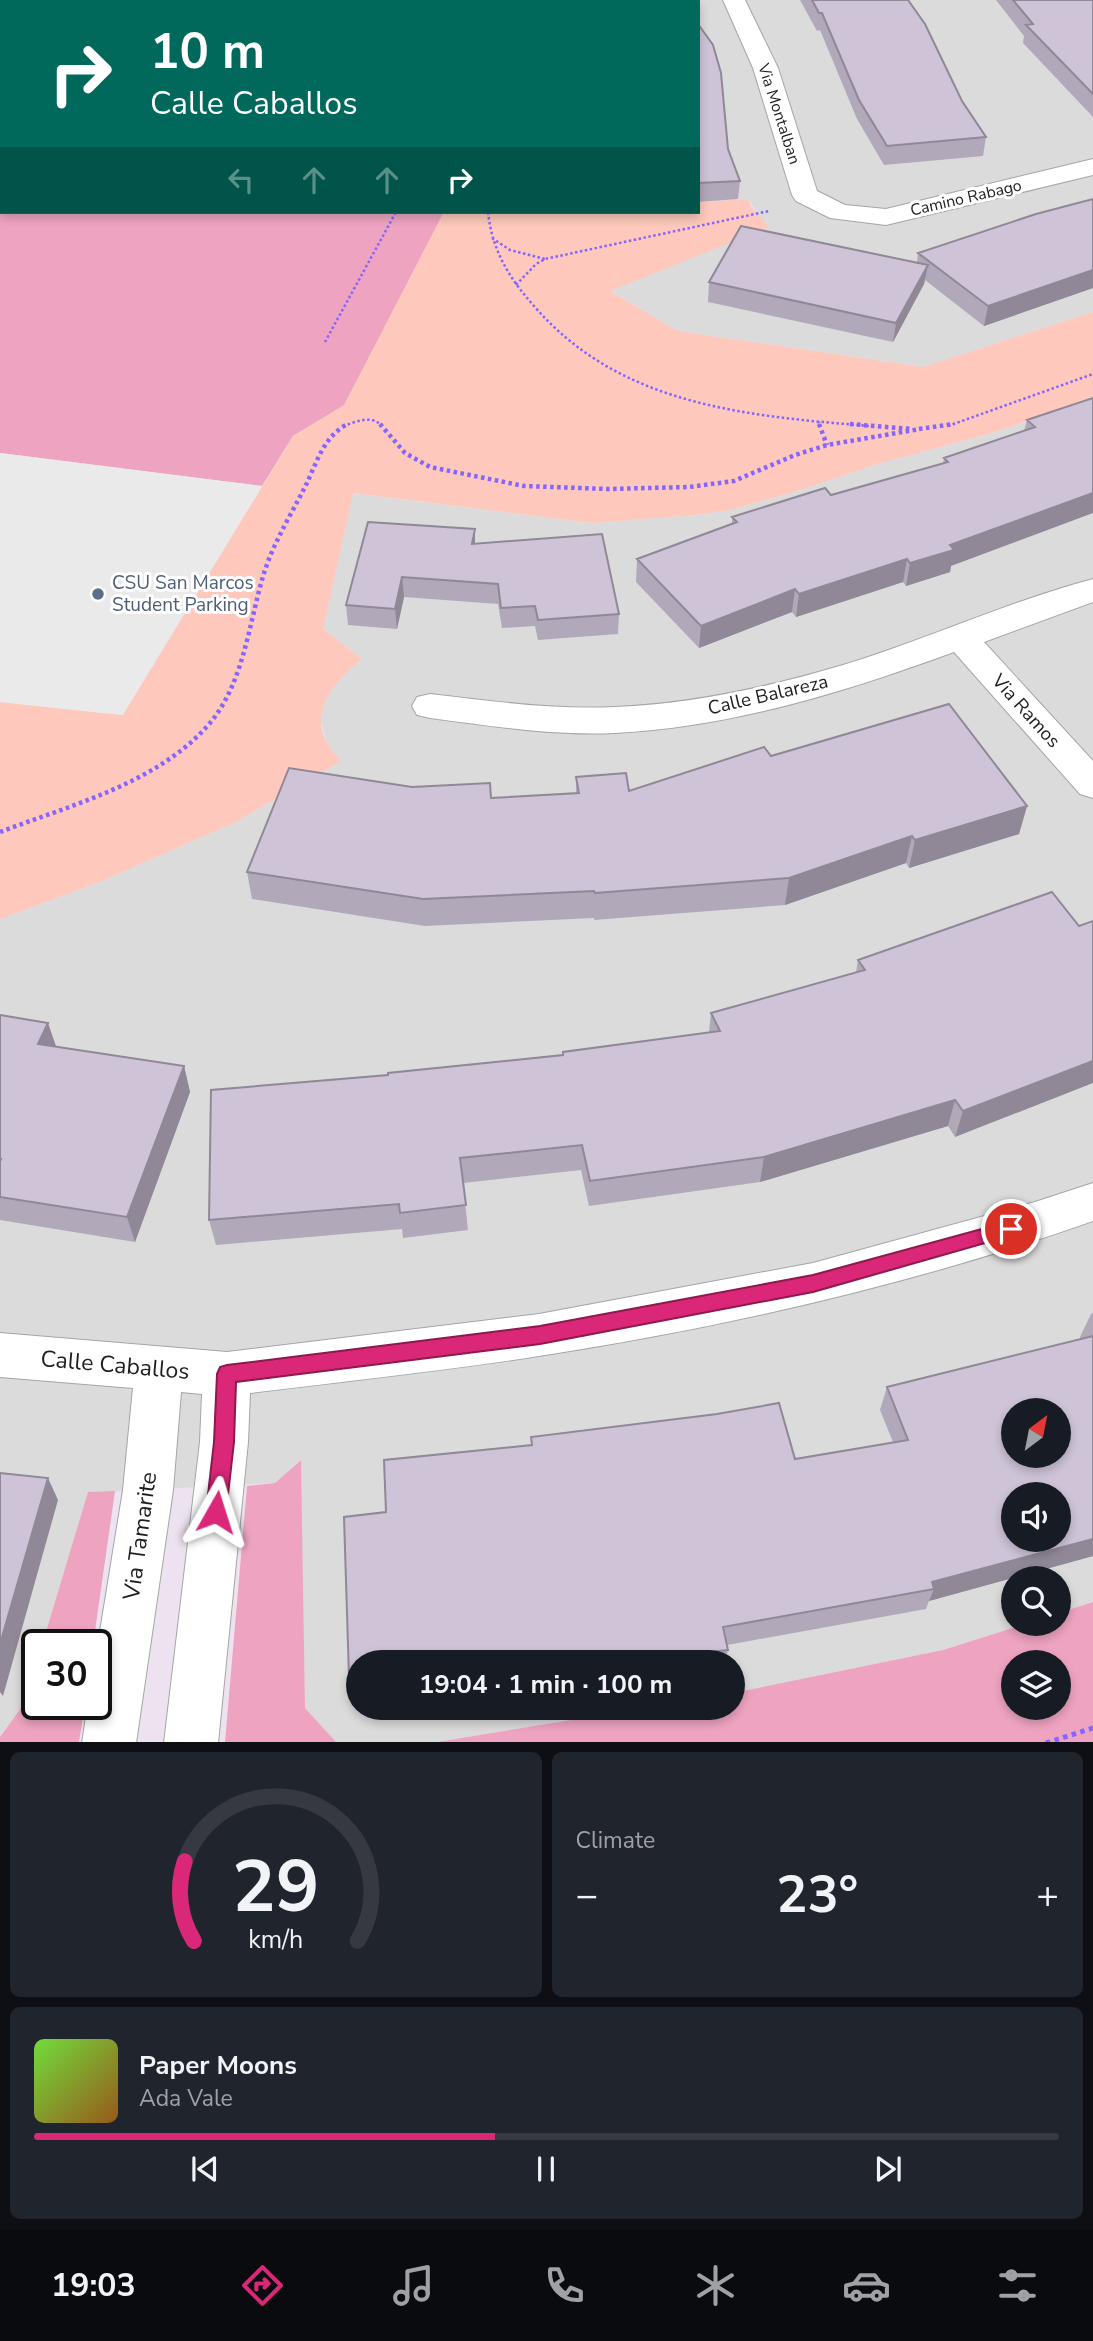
<!DOCTYPE html>
<html lang="en">
<head>
<meta charset="utf-8">
<style>
  :root { --surface:#171b24; --page:#20242c; --text:#f1f3f6; --muted:#9ea1a6; --line:#363941; --accent:#db2777 }
  body { margin:0; font-family:"Nunito Sans",sans-serif; background:var(--page); color:var(--text); height:100vh; display:flex; flex-direction:column; font-size:26px; white-space:nowrap }
  * { box-sizing:border-box; margin:0 }
  p { font-size:23px; color:var(--muted) }
  .icon { flex:none; width:38px; height:38px; fill:none; stroke:currentColor; stroke-width:2; stroke-linecap:round; stroke-linejoin:round }
  .map { position:relative; height:1742px; overflow:hidden }
  .sheet { display:flex; flex-direction:column; gap:10px; padding:10px; background:#0d0f14; flex:1 }
  .sheet>* { flex:none }
  .hud { position:absolute; left:0px; top:0px; width:700px; height:214px; box-shadow:0 4px 10px #0003; background:#00695c; color:#fff; overflow:hidden }
  .needle { width:46px; rotate:32deg }
  .buttons { position:absolute; left:1001px; top:1398px; display:grid; gap:14px }
  .buttons a { display:grid; place-items:center; width:70px; height:70px; border-radius:50%; background:var(--surface); box-shadow:0 4px 10px #0003; font-size:35px }
  .speed { position:absolute; left:21px; top:1629px; display:flex; gap:14px; font-size:35px; font-weight:700; text-align:center }
  .speed>* { display:grid; place-content:center; width:91px; height:91px; border-radius:50%; background:var(--surface); box-shadow:0 4px 10px #0003; line-height:1 }
  .speed .limit { border:4px solid #111; border-radius:10px; background:#fff; color:#111 }
  .pin { position:absolute; display:grid; place-items:center; width:60px; height:60px; color:#fff; margin:-30px; border:4px solid #fff; border-radius:50%; box-shadow:0 2px 7px #0007 }
  .me { position:absolute; width:77px; margin:-38px; rotate:6deg; stroke-linejoin:round; filter:drop-shadow(0 0 5px #0008) }
  .turn { display:flex; align-items:center; gap:24px; height:147px; padding:0 35px; font-size:32px }
  .turn .icon { width:91px; height:91px; stroke-width:2.5 }
  .turn b { display:block; font-size:49px; line-height:60px }
  .lanes { display:flex; align-items:center; height:66px; padding:0 35px; background:#0003; justify-content:center; gap:35px; direction:ltr }
  .lanes .off { opacity:.35 }
  .big { font-size:52px; font-weight:700; line-height:1.1 }
  .sheet .tile { flex:1; display:flex; flex-direction:column; justify-content:center; gap:10px; min-width:0; padding:0 24px; border-radius:10px; background:var(--page) }
  .sheet .dial { align-items:center; gap:0 }
  .dial svg { height:182px; overflow:visible; fill:none; stroke:var(--line); stroke-width:7; stroke-linecap:round; text-anchor:middle }
  .dial text { fill:var(--text); stroke:none }
  .song { display:flex; align-items:center; gap:21px }
  .cover { width:84px; height:84px; border-radius:10px; background:linear-gradient(135deg,hsl(100 70% 55%),hsl(30 70% 35%)) }
  .played { height:7px; border-radius:4px; background:linear-gradient(90deg,var(--accent) 45%,var(--line) 45%) }
  .keys { display:flex; justify-content:space-around; direction:ltr }
  .heat { display:flex; justify-content:space-between; align-items:center; font-size:38px; direction:ltr }
  .sheet .tiles { flex:1; display:grid; gap:10px; grid-template-columns:1fr 1fr }
  .tile:last-child { grid-column:span 2 }
  .trip { position:absolute; left:346px; top:1650px; width:399px; height:70px; border-radius:35px; background:var(--surface); box-shadow:0 4px 10px #0003; font-weight:700; line-height:70px; text-align:center }
  .tabs { display:flex; height:112px; justify-content:space-around; align-items:center; background:#090b0e; color:var(--muted) }
  .tabs .icon { width:49px; height:49px }
  .tabs .selected { color:var(--accent) }
  .tabs b { font-size:32px; color:var(--text) }
  .map>svg:first-child { display:block }
  .residential { fill:#dbdbdc; fill-rule:evenodd }
  .grass { fill:#eea4c1; fill-rule:evenodd }
  .park { fill:#fec8bc }
  .parking { fill:#eaeaea }
  .lines { fill:none; stroke-linecap:round; stroke-linejoin:round }
  .service-casing { stroke:#a5a5a5; stroke-width:2 }
  .minor-casing { stroke:#a5a5a5; stroke-width:2 }
  .path-far2 { stroke:#8465ff; stroke-width:2.5; stroke-dasharray:2.5 2.5; stroke-linecap:butt }
  .path-far1 { stroke:#8465ff; stroke-width:4.5; stroke-dasharray:3.5 3.5; stroke-linecap:butt }
  .path { stroke:#8465ff; stroke-width:5; stroke-dasharray:4.5 4.5; stroke-linecap:butt }
  .service { fill:#fff; fill-rule:evenodd }
  .minor { fill:#fff; fill-rule:evenodd }
  .wall { fill:#b1a8b9 }
  .shaded-wall { fill:#908896 }
  .building { fill:#cec3d7; stroke:#908896; stroke-width:2; fill-rule:evenodd }
  .route { fill:#db2777; stroke:#8e194d; stroke-width:2 }
  .service-dot { fill:#5c6f8a; stroke:#fff; stroke-width:2.5 }
  .labels { text-anchor:middle; dominant-baseline:central; stroke-width:6; stroke-linejoin:round; paint-order:stroke }
  .far-street-label { font-size:16px; fill:#1e1e1e; stroke:#fff }
  .service-label { font-size:19px; fill:#4e5e75; stroke:#fff; text-anchor:start }
  .street-label { font-size:19px; fill:#1e1e1e; stroke:#fff }
  .near-street-label { font-size:23px; fill:#1e1e1e; stroke:#fff }
</style>
</head>
<body>
<div class="map">
<svg width="1093" height="1743" viewBox="0 0 1093 1743">
  <rect width="100%" height="100%" fill="#ede3f0"/>
  <path class="residential" d="M544,0H1093V312L923,367L678,331L609,290L762,221L748,199L698,202V2Z
    M1093,399V1602L1059,1613V1578H1013V1624H1025L943,1650L733,1693V1662H359V1708H644L437,1742H336L305,1708L300,1460L275,1483L88,1493L42,1645H37V1661L23,1705L0,1737V919L97,883L234,823L341,761L328,748L320,718L326,697L340,677L362,659L323,629L352,493L593,523L695,515L730,510L797,491L881,463L992,433ZM1013,1410H1059V1456H1013ZM1013,1494H1059V1540H1013Z"/>
  <path class="grass" d="M0,175L2,212H444L344,406L293,436L262,486L0,453Z
    M301,1460L305,1708L336,1742H225L247,1486L275,1483Z
    M115,1491L93,1645H42L88,1492Z
    M1093,1602V1742H437L644,1708H733V1693L943,1650L1025,1624H1059V1613ZM1013,1662H1059V1708H1013Z
    M37,1661V1704L85,1705L79,1742H0V1737L23,1705Z"/>
  <path class="park" d="M748,199L752,208L769,227L610,291L678,331L923,367L1093,312V399L992,433L881,463L797,491L730,510L695,515L593,523L353,493L323,629L362,659C326,688 302,722 341,761L234,823L97,883L0,919V702L123,715L293,436L344,405L444,212H698V202Z"/>
  <path class="parking" d="M0,453L262,486L122,715L0,702Z"/>
  <g class="lines">
    <g class="service-casing">
      <path id="service" d="M0,27H2V35H0Z"/>
    </g>
    <g class="minor-casing">
      <path id="minor" d="M723,0H745L778,68L817,191L845,205L886,209L1093,159V175L886,225L830,218L796,201L792,195L753,68Z
        M1093,579V602L984,642L1093,761V798L1080,794L954,652C845,692 732,727 615,733C553,736 491,726 430,718L417,715L412,706L417,697L430,694C491,701 553,710 615,707C693,704 769,687 843,665C928,639 1007,602 1093,579Z
        M1093,1183V1221C914,1284 727,1327 539,1356C443,1371 346,1381 250,1393L248,1442L218,1743H164L200,1442L202,1394L181,1392L173,1490L136,1743H82L88,1704H96V1656L123,1490L133,1388L0,1377V1333L227,1352L539,1314L813,1263L1035,1202Z"/>
    </g>
    <path class="path-far2" d="M488,212C492,250 509,278 534,306C620,406 747,416 870,426
      M492,238L510,250L545,259
      M516,285L536,264L545,259L769,211
      M325,342L396,212
      M818,421L820,426
      M343,426C356,422 371,414 382,426
      M948,426L1093,374"/>
    <path class="path-far1" d="M380,424L405,453L430,467L524,486L609,489L689,487L734,481L795,455L827,445L920,429
      M819,424L827,445
      M850,424L911,429
      M919,429L954,424
      M0,832C71,805 159,783 210,723C245,681 249,620 265,570C275,540 293,511 307,483C313,470 319,453 328,441C333,434 341,427 348,424"/>
    <path class="path" d="M1046,1743L1093,1728"/>
    <use href="#service" class="service"/>
    <use href="#minor" class="minor"/>
  </g>
  <path class="wall" d="M571,0H682L683,2H572Z
    M800,0H908L962,101L986,137L983,156L884,165L857,119L820,30L817,31Z
    M996,0H1093V117L1023,43L1024,36Z
    M698,24L728,149L740,181L738,199L698,202Z
    M1093,199V288L984,326L925,280L924,284L893,342L708,302L709,282L917,263L918,253Z
    M1093,398L951,566L950,572L906,586L903,582L796,617L792,612L699,648L636,582L637,559L732,524V517L831,495L943,464L944,458L1024,431L1027,420Z
    M475,529V543L619,614L618,634L538,640L535,626L502,628L498,604L404,597L397,629L348,625L346,605Z
    M771,756L1027,806L1019,834L909,868L906,863L785,905L594,920V918L425,926L252,899L247,872L412,787L491,798L576,793V777L629,791Z
    M1052,892L955,1137L948,1126L760,1182L589,1206L581,1170L463,1183L468,1230L403,1238L402,1229L216,1245L209,1220L388,1075L562,1055L563,1052L709,1032L711,1013L856,972L858,960Z
    M0,1015L56,1046L184,1066L190,1092L135,1242L0,1220Z
    M1093,1313V1556L929,1601L926,1609L727,1645L728,1650L725,1662H359V1695H354L349,1677L386,1512L531,1445V1437L795,1459L893,1442L880,1410L887,1387L1081,1339L1080,1337L1091,1314Z"/>
  <path class="shaded-wall" d="M928,265L924,284L893,342L896,323Z
    M1093,270V288L984,326L988,306Z
    M1093,493V513L951,566L950,572L906,586L910,563L950,545Z
    M475,529V549L472,544Z
    M907,559L903,582L796,617L799,594Z
    M402,577L404,597L397,629L395,609Z
    M795,589L792,612L699,648L701,626Z
    M1027,806L1019,834L909,868L915,840Z
    M912,836L906,863L785,905L789,878Z
    M48,1023L57,1049L38,1044Z
    M1093,1061V1083L955,1137L963,1111Z
    M184,1066L190,1092L135,1242L127,1217Z
    M955,1100L948,1126L760,1182L764,1157Z
    M48,1478L58,1500L3,1696L0,1692V1644Z
    M1093,1539V1556L929,1601L934,1589L932,1582Z"/>
  <path class="building" d="M11,0H164L165,2H11Z
    M337,0H409V2H337Z
    M582,0H682L683,2H583Z
    M812,0H908L925,24L962,101L986,137L887,146L859,100L822,13H819Z
    M1013,0H1093V94L1026,25L1033,24Z
    M698,24L713,45L721,73L728,149L740,181L698,183Z
    M1093,199V270L988,306L918,253L1036,214Z
    M741,226L928,265L896,323L709,282Z
    M1093,398V493L950,545L954,550L910,563L907,559L799,594L795,589L701,626L637,559L737,522L732,517L825,488L831,495L948,462L944,458L1035,427L1027,420Z
    M368,522L475,529L472,544L602,534L619,614L538,620L535,606L501,608L498,584L402,577L395,609L346,605Z
    M949,704L1027,806L915,840L912,836L789,878L595,893L594,891L423,899L247,872L289,768L412,787L490,783L491,798L579,793L576,777L626,773L629,791L764,747L771,756Z
    M1052,892L1079,926L1093,921V1061L963,1111L955,1100L764,1157L590,1181L582,1145L460,1158L466,1205L400,1213L399,1204L209,1220L211,1090L388,1075V1073L563,1055V1052L720,1031L711,1013L865,970L858,960Z
    M0,1015L48,1023L38,1044L184,1066L127,1217L0,1197V1162L1,1159H0Z
    M1093,1336V1539L932,1582L934,1589L723,1627L728,1650L628,1662H561L559,1653L475,1662H359V1676L349,1677L344,1517L386,1512L384,1460L532,1445L531,1437L717,1414L779,1403L795,1459L908,1440L887,1387ZM1013,1410H1059V1456H1013ZM1013,1494H1059V1540H1013Z
    M0,1473L48,1478L0,1644Z"/>
  <path class="route" d="M1011,1221L1017,1223L1020,1229L1017,1234L813,1292L540,1344L236,1382L234,1442L226,1512L223,1519L216,1522L209,1519L206,1512L214,1442L217,1374L220,1367L227,1365L540,1326L813,1275Z"/>
  <circle class="service-dot" cx="98" cy="594" r="7"/>
  <g class="labels">
    <g class="far-street-label">
      <text transform="translate(779 114) rotate(72)">Via Montalban</text>
      <text transform="translate(966 198) rotate(-13)">Camino Rabago</text>
    </g>
    <g class="service-label">
      <text x="112" y="583">CSU San Marcos<tspan x="112" dy="22">Student Parking</tspan></text>
    </g>
    <g class="street-label">
      <text transform="translate(768 695) rotate(-13)">Calle Balareza</text>
      <text transform="translate(1026 711) rotate(48)">Via Ramos</text>
    </g>
    <g class="near-street-label">
      <text transform="translate(115 1365) rotate(5)">Calle Caballos</text>
      <text transform="translate(140 1536) rotate(-82)">Via Tamarite</text>
    </g>
  </g>
</svg>
<div class="buttons">
<a><svg class="needle" viewBox="-14 -14 28 28"><path d="M0-13l5 13h-10z" fill="#e53935"/><path d="M0 13l5-13h-10z" fill="#9ea1a6"/></svg></a>
<a><svg class="icon" aria-label="sound" viewBox="0 0 24 24"><path d="M4 9h4l5-4v14l-5-4H4zM17 9q2 3 0 6"/></svg></a>
<a><svg class="icon" aria-label="search" viewBox="0 0 24 24"><circle cx="10" cy="10" r="6"/><path d="M15 15l6 6"/></svg></a>
<a><svg class="icon" aria-label="layers" viewBox="0 0 24 24"><path d="M12 4l9 5-9 5-9-5zM3 14l9 5 9-5"/></svg></a>
</div>
<div class="speed"><div class="limit">30</div></div>
<div class="pin" style="left:1011px;top:1229px;background:#d93025"><svg class="icon" aria-label="arrive" viewBox="0 0 24 24"><path d="M6 21V4h12l-3 4 3 4H6"/></svg></div>
<svg class="me" style="left:216px;top:1512px" viewBox="-20 -20 40 40"><path d="M0-17L14 15 0 8-14 15z" fill="#db2777" stroke="#fff" stroke-width="4"/></svg>
<div class="trip">19:04 · 1 min · 100 m</div>
<div class="hud">
<div class="turn"><svg class="icon" aria-label="right" viewBox="0 0 24 24"><path d="M7 20v-9h11M14 6l5 5-5 5"/></svg><div><b>10 m</b>Calle Caballos</div></div>
<div class="lanes"><svg class="icon off" aria-label="left" viewBox="0 0 24 24"><path d="M17 20v-9H6M10 6l-5 5 5 5"/></svg><svg class="icon off" aria-label="ahead" viewBox="0 0 24 24"><path d="M12 20V5M6 11l6-6 6 6"/></svg><svg class="icon off" aria-label="ahead" viewBox="0 0 24 24"><path d="M12 20V5M6 11l6-6 6 6"/></svg><svg class="icon" aria-label="right" viewBox="0 0 24 24"><path d="M7 20v-9h11M14 6l5 5-5 5"/></svg></div>
</div>
</div>
<section class="sheet">
<div class="tiles">
<div class="tile dial"><svg viewBox="0 0 100 80">
<path d="M14 69A42 42 0 1 1 86 69"/>
<path d="M14 69A42 42 0 0 1 10 34" stroke="#db2777"/>
<text x="50" y="56" font-size="32" font-weight="700">29</text>
<text x="50" y="72" font-size="11">km/h</text>
</svg></div>
<div class="tile"><p>Climate</p>
<div class="heat"><a>−</a><b class="big">23°</b><a>+</a></div>
</div>
<div class="tile">
<div class="song"><i class="cover"></i><div><b>Paper Moons</b><p>Ada Vale</p></div></div>
<div class="played"></div>
<div class="keys"><svg class="icon" aria-label="previous" viewBox="0 0 24 24"><path d="M18 5L8 12l10 7zM5 5v14"/></svg><svg class="icon" aria-label="pause" viewBox="0 0 24 24"><path d="M8 5v14M16 5v14"/></svg><svg class="icon" aria-label="next" viewBox="0 0 24 24"><path d="M6 5l10 7-10 7zM19 5v14"/></svg></div>
</div>
</div>
</section>
<nav class="tabs">
<b>19:03</b>
<svg class="icon selected" aria-label="directions" viewBox="0 0 24 24"><path d="M12 3l9 9-9 9-9-9zM9 14v-3h6M13 9l2 2-2 2"/></svg>
<svg class="icon" aria-label="music" viewBox="0 0 24 24"><path d="M9 18V5l10-2v13"/><circle cx="6" cy="18" r="3"/><circle cx="16" cy="16" r="3"/></svg>
<svg class="icon" aria-label="phone" viewBox="0 0 24 24"><path d="M5 4h4l2 5-3 2q2 4 5 5l2-3 5 2v4C11 20 4 13 5 4z"/></svg>
<svg class="icon" aria-label="climate" viewBox="0 0 24 24"><path d="M12 3v18M4 7l16 10M4 17L20 7"/></svg>
<svg class="icon" aria-label="car" viewBox="0 0 24 24"><path d="M5 17H2v-5l4-1 3-4h7l3 4 3 1v5h-3M9 17h6M6 11h13"/><circle cx="7" cy="17" r="2"/><circle cx="17" cy="17" r="2"/></svg>
<svg class="icon" aria-label="filters" viewBox="0 0 24 24"><path d="M4 7h16M4 17h16"/><circle cx="9" cy="7" r="2"/><circle cx="15" cy="17" r="2"/></svg>
</nav>
</body>
</html>
